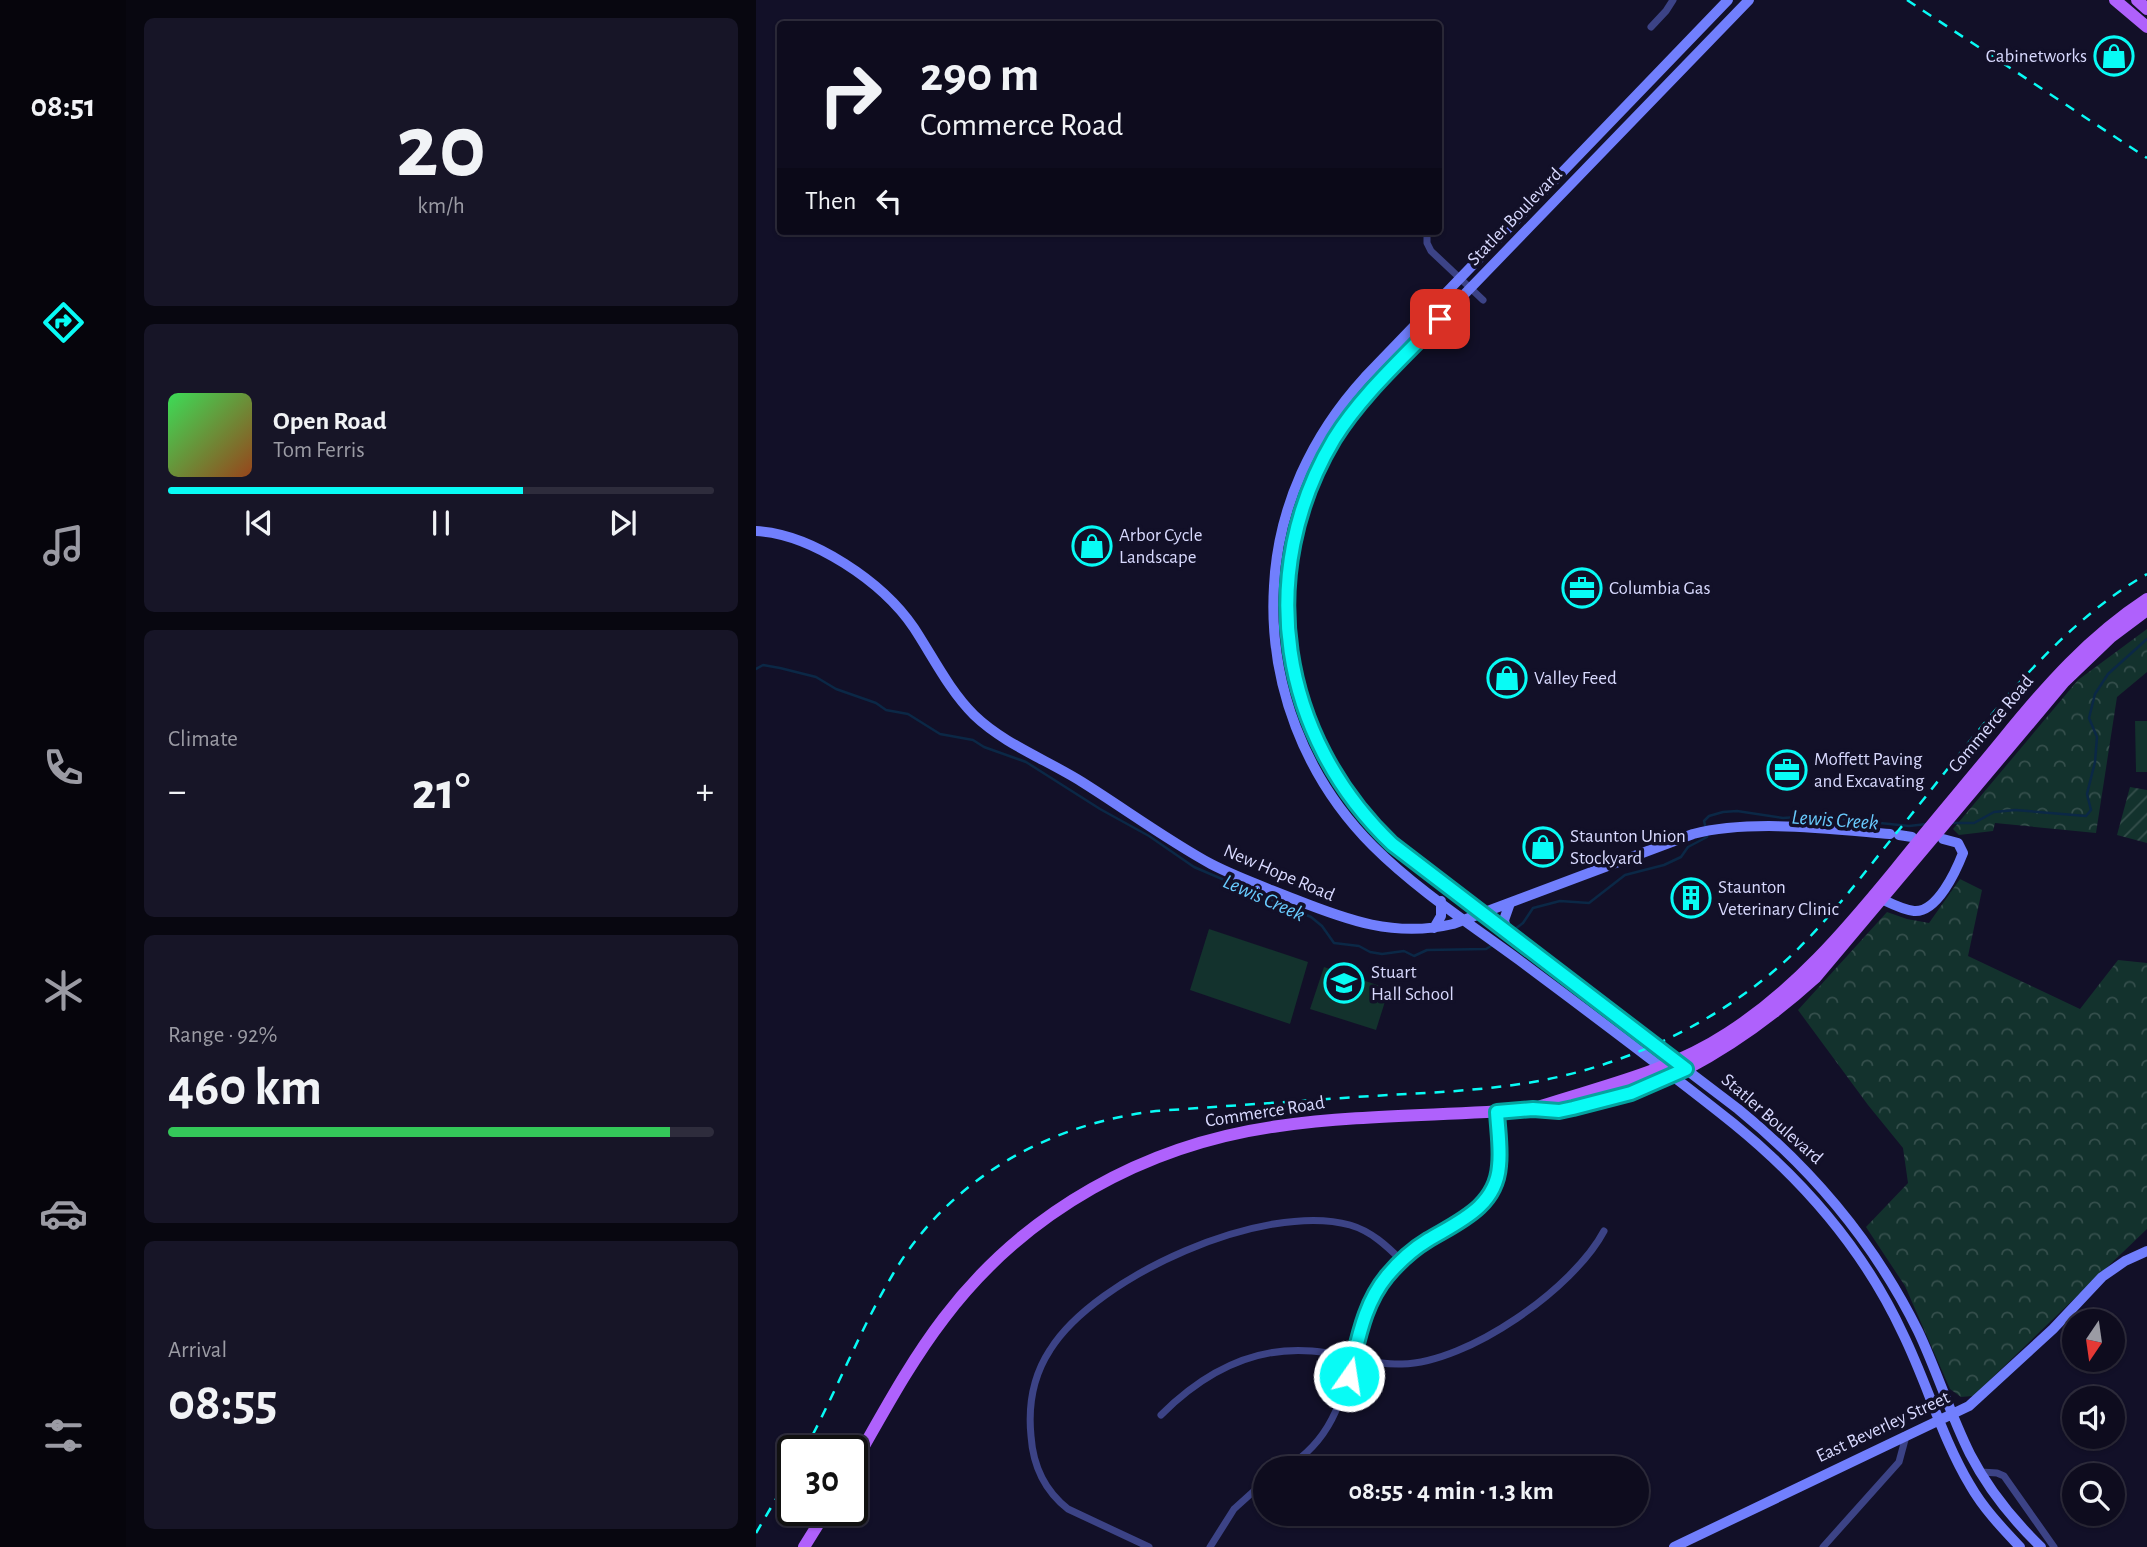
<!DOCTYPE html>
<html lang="en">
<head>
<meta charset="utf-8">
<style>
  :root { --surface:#0e0c1e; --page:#171527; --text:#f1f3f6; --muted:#9b9ba4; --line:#2e2c3c; --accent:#08fbf5 }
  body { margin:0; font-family:"Alegreya Sans",sans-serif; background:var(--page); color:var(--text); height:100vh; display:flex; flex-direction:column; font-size:26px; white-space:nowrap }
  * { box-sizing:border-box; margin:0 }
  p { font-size:23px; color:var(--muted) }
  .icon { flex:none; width:38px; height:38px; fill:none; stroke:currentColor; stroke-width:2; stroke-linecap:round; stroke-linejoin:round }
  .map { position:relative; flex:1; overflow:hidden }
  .details { display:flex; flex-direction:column; gap:18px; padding:18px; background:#080710; width:630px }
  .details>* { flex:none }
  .banner { position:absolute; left:21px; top:21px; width:665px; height:214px; border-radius:7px; box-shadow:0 2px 5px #0004,0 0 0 2px var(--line); background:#0e0c1e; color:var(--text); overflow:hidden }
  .needle { width:46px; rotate:193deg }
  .fabs { position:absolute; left:1306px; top:1309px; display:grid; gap:14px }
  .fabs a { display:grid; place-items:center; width:63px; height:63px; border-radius:50%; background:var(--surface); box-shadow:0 2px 5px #0004,0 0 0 2px var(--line); font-size:35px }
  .speed { position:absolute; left:21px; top:1435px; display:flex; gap:14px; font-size:35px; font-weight:700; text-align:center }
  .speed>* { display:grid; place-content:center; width:91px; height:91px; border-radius:50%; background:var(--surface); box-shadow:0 2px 5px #0004,0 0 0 2px var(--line); line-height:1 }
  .speed .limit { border:4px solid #111; border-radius:10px; background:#fff; color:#111 }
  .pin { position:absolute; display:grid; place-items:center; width:60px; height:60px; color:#fff; margin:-30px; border-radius:14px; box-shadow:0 4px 10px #0006 }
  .me { position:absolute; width:77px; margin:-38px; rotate:13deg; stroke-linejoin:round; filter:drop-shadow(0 0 5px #0008) }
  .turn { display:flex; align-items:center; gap:24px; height:147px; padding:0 28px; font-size:32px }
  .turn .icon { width:91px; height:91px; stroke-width:2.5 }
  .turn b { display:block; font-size:49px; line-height:60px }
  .then { display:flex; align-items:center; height:66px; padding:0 28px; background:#0003; gap:14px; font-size:26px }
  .big { font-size:52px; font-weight:700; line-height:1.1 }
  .details .card { flex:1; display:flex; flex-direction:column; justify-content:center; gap:10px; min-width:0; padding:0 24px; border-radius:10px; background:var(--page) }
  .details .dial { align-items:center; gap:0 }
  .dial b { font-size:91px; line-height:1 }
  .song { display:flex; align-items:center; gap:21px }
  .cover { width:84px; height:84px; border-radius:10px; background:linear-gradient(135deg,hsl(130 70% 55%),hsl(20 70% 35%)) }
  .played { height:7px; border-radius:4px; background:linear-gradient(90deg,var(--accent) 65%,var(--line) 65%) }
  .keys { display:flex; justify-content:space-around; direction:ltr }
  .heat { display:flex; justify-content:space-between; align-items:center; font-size:38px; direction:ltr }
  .charge { height:10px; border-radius:5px; background:linear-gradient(90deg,#34c759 92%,var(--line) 0) }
  .trip { position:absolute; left:497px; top:1456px; width:396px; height:70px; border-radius:35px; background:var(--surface); box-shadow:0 2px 5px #0004,0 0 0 2px var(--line); font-weight:700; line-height:70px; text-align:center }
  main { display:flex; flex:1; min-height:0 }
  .tabs { display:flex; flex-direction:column; width:126px; justify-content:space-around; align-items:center; background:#06050c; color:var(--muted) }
  .tabs .icon { width:49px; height:49px }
  .tabs .active { color:var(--accent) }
  .tabs b { font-size:32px; color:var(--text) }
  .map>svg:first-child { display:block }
  .forest { fill:url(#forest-crowns) }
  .park { fill:#13322d }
  .garden { fill:url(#garden-furrows) }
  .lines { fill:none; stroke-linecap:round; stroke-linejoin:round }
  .stream { stroke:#0b2846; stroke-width:2.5 }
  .street { stroke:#3c4386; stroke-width:7 }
  .secondary { stroke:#717ffd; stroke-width:10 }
  .primary { stroke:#af61fc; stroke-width:12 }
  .rail { stroke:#08fbf5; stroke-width:2.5; stroke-dasharray:10 9; stroke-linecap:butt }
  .route-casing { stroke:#05a39f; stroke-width:18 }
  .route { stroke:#08fbf5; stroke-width:12 }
  .labels { text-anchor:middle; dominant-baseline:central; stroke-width:7; stroke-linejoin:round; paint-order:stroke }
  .poi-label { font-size:19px; fill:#d8d9fe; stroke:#121028; text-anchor:start }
  .street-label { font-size:19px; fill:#d8d9fe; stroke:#121028 }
  .water-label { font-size:21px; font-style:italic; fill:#68cafd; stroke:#121028 }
</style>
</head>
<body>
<main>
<nav class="tabs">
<b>08:51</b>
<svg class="icon active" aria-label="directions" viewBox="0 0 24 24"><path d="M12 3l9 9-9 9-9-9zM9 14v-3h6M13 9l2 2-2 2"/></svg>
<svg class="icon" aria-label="music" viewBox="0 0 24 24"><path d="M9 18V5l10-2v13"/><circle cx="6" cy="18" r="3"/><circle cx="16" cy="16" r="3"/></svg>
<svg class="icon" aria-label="phone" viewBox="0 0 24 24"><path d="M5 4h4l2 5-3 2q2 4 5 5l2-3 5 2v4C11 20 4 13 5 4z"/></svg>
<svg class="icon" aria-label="climate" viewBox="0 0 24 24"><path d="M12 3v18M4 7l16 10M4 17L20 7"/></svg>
<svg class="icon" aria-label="car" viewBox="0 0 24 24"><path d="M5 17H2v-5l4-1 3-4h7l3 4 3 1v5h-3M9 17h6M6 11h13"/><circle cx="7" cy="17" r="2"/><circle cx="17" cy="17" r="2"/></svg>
<svg class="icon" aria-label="filters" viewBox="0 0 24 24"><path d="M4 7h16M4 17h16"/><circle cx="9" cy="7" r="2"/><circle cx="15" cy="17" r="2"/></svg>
</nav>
<section class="details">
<div class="card dial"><b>20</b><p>km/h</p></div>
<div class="card">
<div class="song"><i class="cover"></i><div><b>Open Road</b><p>Tom Ferris</p></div></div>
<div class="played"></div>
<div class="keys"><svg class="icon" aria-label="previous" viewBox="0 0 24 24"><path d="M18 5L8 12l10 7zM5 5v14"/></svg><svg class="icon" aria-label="pause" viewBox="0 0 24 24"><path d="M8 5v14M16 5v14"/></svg><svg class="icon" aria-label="next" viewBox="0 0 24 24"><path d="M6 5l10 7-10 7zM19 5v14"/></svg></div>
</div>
<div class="card"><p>Climate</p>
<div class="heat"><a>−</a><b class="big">21°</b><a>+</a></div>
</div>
<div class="card"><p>Range · 92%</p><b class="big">460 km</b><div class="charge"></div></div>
<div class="card"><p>Arrival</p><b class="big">08:55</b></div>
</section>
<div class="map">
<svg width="1391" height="1547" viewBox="0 0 1391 1547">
  <defs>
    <pattern id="forest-crowns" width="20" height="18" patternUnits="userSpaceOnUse" patternTransform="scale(1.75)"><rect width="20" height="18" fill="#13322d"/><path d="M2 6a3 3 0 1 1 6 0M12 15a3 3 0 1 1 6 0" fill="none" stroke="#354f4c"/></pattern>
    <pattern id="garden-furrows" width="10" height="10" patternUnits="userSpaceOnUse" patternTransform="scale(1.75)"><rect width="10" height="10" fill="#13322d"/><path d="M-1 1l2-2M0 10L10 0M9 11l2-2" fill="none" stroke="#354f4c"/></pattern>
  </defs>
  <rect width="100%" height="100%" fill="#121028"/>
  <path class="forest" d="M1391,629V672L1361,697L1340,833L1239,823L1237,831L1203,835L1197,829L1322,680Z
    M1204,879L1226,890L1212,956L1324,1009L1362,960L1391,963V1229L1217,1396L1205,1397L1194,1389L1149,1286L1110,1227L1152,1183L1147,1148L1112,1105L1042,1010L1131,912L1151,919L1173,923Z"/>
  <path class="park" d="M1379,721H1391V772H1380Z
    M453,929L552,962L534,1024L434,990Z
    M568,967L633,989L620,1030L554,1009Z"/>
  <path class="garden" d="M1374,787L1391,790V843L1361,835Z"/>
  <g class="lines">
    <path class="stream" d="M0,669L7,665L24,668L60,677L80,689L120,703L130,710L152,714L184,734L217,740L228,747L270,762L344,809L393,836L438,867L555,917L566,926L578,943L603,946L614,952L626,954L648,951L658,956L671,950L730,949L735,946
      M1195,823H1218L1238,812L1259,810L1330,816L1335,810L1331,794L1339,762L1341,737L1333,718L1339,694L1352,674L1391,639
      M950,829L948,821L953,816L967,812L981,811L1027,818L1056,816L1153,826L1171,824
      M755,932L767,923L777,908L804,901L833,903L869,875L908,865L925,857L932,847L951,837V835"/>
    <path class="street" d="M895,27L910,11L917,0
      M671,231V243L675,251L727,300
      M405,1415C446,1374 496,1346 556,1351C586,1353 615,1365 646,1364C712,1363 818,1288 848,1231
      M530,1468C602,1424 585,1350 623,1287C633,1270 652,1253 669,1242C693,1227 721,1218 735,1191C748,1167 743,1138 741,1112
      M1225,1472L1241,1473L1248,1476L1298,1547
      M393,1547L312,1509C289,1491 277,1465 275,1436C272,1406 277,1376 294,1350C340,1276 509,1201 594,1225C615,1231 631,1246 646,1261
      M454,1547L478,1509L509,1481
      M1067,1547L1143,1462L1150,1436"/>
    <path class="secondary" d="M972,0L609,377C556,435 522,507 518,586C512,683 549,778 617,846C660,889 714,924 763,960C835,1014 908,1068 978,1124C1048,1181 1109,1252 1147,1334C1171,1383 1186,1438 1214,1485C1227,1508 1246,1528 1264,1547
      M993,0L609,397C484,541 514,748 660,864L982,1109C1057,1170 1119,1244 1162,1331C1181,1371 1194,1414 1214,1454C1232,1489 1256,1519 1285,1547
      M0,531C56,534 127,582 158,628C177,657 193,690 218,715C248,744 291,760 326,782C369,809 411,840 455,864C482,878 511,888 538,899C591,920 639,938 697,924L937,834C995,819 1074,829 1134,834
      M1143,835L1156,837
      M1121,897C1132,902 1146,910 1158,911C1181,913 1200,871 1207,853L1202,843L1187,839
      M678,928L685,916V901
      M751,933L748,920L754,903
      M918,1547L1213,1406L1297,1329L1346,1277L1369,1261L1391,1251"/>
    <path class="primary" d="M1359,0L1391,27
      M1381,0L1391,9
      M785,1106C850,1085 914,1071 972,1033C1039,990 1089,931 1139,870C1174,826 1211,783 1247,739C1290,686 1333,637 1391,599
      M96,1467C125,1417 152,1365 188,1318C269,1211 390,1144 523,1126C607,1114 693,1116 777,1109C878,1115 988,1042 1060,977L1308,682L1355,637L1391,610
      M48,1547L71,1510"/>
    <path class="rail" d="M1151,0L1391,158
      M48,1451C80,1393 103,1331 137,1274C193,1179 292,1124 400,1111C472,1106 543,1101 615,1096C669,1093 723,1091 777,1082C864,1067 952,1027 1019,970C1066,930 1103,879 1142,831C1215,742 1290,632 1391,574
      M0,1533L37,1470"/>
  </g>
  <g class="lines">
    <g class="route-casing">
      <path id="route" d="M593,1376C602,1342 607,1305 631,1276C642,1263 657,1249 672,1240C702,1222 740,1207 743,1166C745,1149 742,1130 741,1112L777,1109L803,1111L817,1108L875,1093L930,1069L636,844C523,736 498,573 578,439C606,394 648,357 684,319"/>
    </g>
    <use href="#route" class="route"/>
  </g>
  <defs>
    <g id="shop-ring" transform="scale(2.0125)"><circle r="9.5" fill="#121028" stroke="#08fbf5" stroke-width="1.5"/><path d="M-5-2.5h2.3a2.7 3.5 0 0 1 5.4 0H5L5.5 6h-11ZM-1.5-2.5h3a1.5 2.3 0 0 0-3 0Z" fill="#08fbf5"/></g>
    <g id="office-ring" transform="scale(2.0125)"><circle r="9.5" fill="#121028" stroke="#08fbf5" stroke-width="1.5"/><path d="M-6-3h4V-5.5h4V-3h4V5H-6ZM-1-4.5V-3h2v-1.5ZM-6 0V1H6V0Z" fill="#08fbf5"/></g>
    <g id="building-ring" transform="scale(2.0125)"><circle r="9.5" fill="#121028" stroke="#08fbf5" stroke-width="1.5"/><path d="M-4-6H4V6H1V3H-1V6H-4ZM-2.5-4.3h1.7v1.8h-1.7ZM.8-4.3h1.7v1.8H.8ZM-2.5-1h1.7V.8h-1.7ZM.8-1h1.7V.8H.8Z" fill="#08fbf5"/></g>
    <g id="school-ring" transform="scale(2.0125)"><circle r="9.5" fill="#121028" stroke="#08fbf5" stroke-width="1.5"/><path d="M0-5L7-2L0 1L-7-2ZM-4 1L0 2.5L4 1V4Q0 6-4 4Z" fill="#08fbf5"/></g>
  </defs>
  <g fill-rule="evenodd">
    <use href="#shop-ring" x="1358" y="56"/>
    <use href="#shop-ring" x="336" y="546"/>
    <use href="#office-ring" x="826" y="588"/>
    <use href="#shop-ring" x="751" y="678"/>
    <use href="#office-ring" x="1031" y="770"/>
    <use href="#shop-ring" x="787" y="847"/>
    <use href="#building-ring" x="935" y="898"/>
    <use href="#school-ring" x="588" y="983"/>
  </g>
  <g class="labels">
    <g class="poi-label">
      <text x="1331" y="56" text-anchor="end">Cabinetworks</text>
      <text x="363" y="535">Arbor Cycle<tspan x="363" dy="22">Landscape</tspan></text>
      <text x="853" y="588">Columbia Gas</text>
      <text x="778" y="678">Valley Feed</text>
      <text x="1058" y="759">Moffett Paving<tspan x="1058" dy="22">and Excavating</tspan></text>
      <text x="814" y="836">Staunton Union<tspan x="814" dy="22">Stockyard</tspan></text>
      <text x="962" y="887">Staunton<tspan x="962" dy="22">Veterinary Clinic</tspan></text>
      <text x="615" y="972">Stuart<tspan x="615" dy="22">Hall School</tspan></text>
    </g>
    <g class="street-label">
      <text transform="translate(759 217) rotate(-46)">Statler Boulevard</text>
      <text transform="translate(1235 724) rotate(-50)">Commerce Road</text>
      <text transform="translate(523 873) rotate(23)">New Hope Road</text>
      <text transform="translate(509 1112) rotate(-9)">Commerce Road</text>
      <text transform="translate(1016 1119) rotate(41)">Statler Boulevard</text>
      <text transform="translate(1127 1427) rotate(-25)">East Beverley Street</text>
    </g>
    <g class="water-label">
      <text transform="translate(1079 820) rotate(4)">Lewis Creek</text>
      <text transform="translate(508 898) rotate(24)">Lewis Creek</text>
    </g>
  </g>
</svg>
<div class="fabs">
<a><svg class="needle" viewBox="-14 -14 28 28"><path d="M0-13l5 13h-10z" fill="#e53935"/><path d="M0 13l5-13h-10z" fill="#9b9ba4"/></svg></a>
<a><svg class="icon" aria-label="sound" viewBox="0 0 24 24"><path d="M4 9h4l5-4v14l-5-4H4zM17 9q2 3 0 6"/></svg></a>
<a><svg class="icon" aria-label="search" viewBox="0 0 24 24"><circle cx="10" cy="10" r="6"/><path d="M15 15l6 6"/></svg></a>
</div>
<div class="speed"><div class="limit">30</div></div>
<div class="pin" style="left:684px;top:319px;background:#d93025"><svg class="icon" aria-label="arrive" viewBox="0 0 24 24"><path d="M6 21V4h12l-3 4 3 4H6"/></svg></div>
<svg class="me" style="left:593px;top:1376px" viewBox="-20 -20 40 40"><circle r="17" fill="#08fbf5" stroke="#fff" stroke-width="3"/><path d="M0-11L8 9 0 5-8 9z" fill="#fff"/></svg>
<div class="trip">08:55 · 4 min · 1.3 km</div>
<div class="banner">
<div class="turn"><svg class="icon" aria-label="right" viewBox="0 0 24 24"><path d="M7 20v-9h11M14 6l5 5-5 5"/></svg><div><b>290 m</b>Commerce Road</div></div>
<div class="then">Then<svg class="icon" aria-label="left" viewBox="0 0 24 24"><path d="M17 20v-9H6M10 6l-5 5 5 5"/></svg></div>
</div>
</div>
</main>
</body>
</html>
